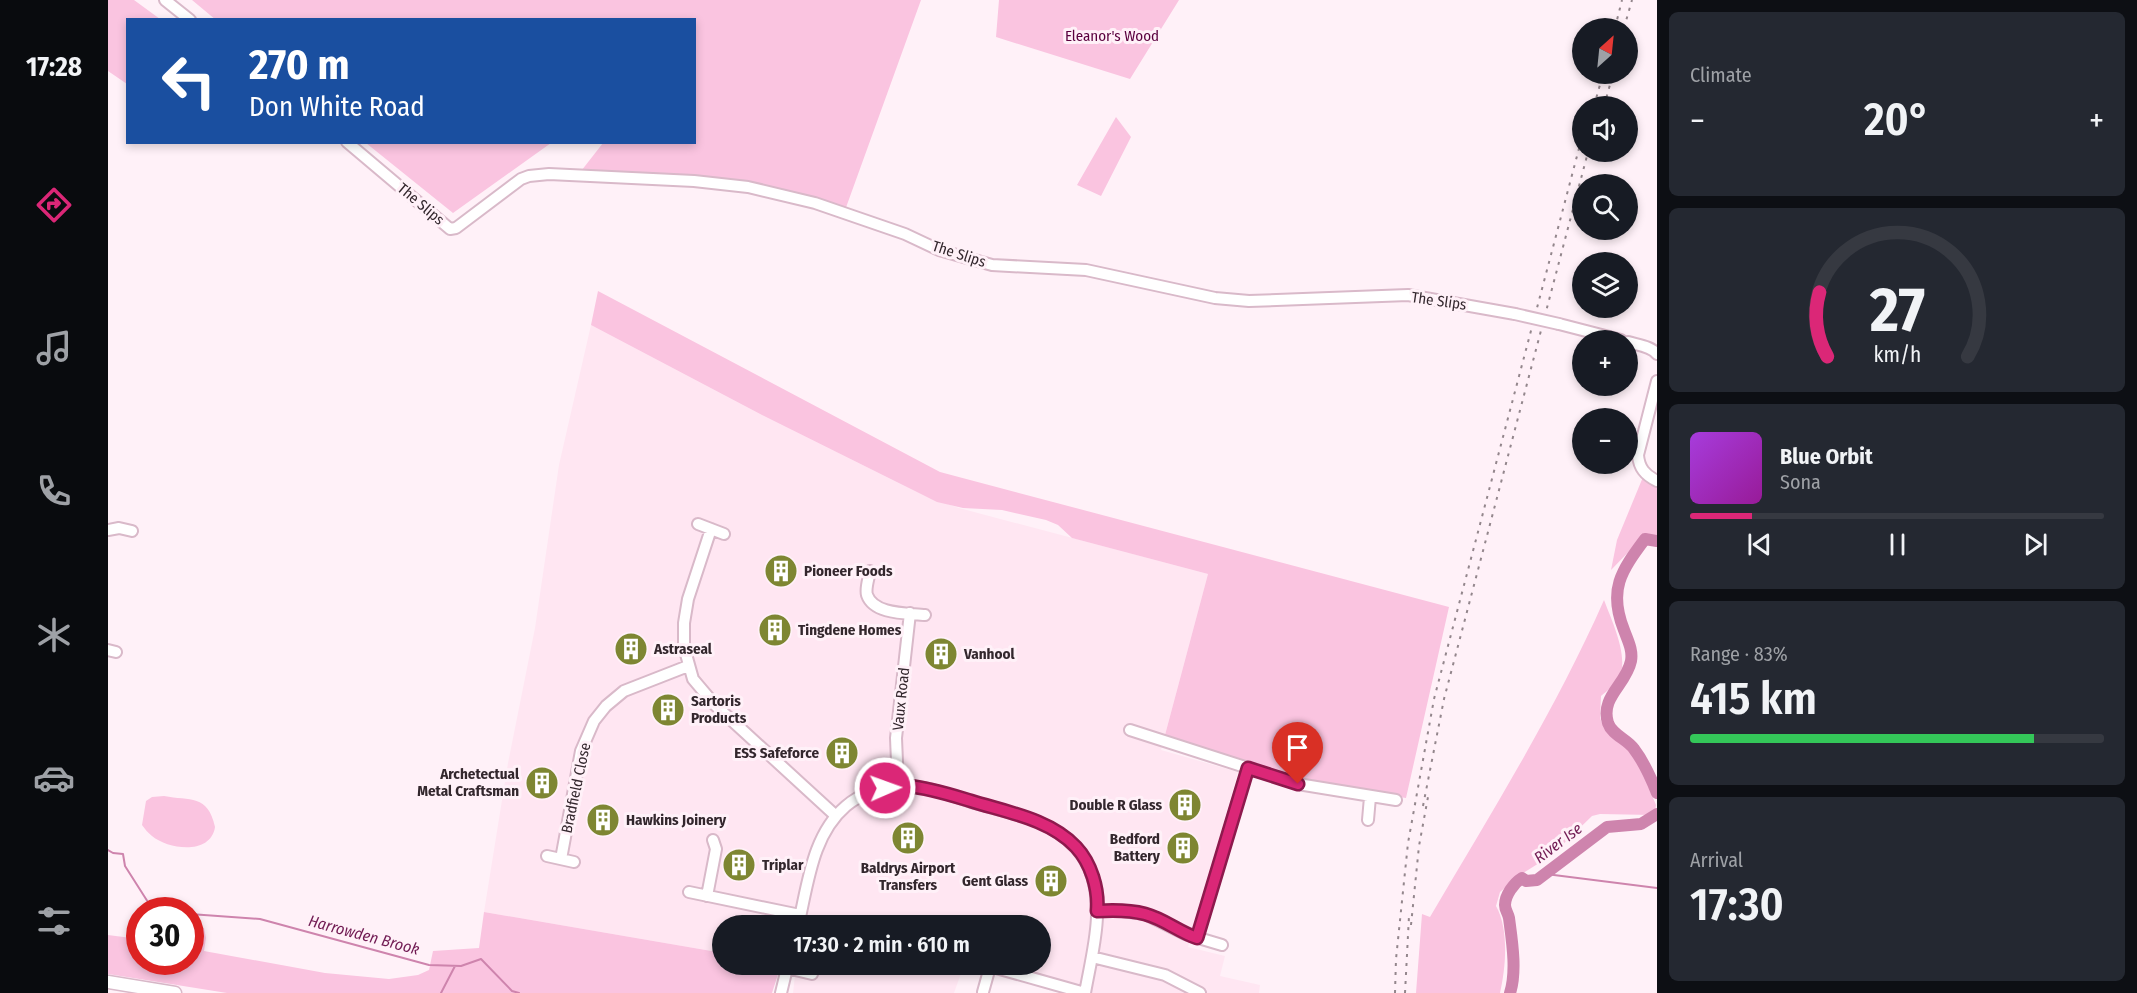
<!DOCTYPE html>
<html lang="en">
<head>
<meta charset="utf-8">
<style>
  :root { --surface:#171b24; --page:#242831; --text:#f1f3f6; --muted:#9ea1a6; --line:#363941; --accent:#db2777 }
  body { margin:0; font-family:"Fira Sans Condensed",sans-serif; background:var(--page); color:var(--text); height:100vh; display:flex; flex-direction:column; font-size:22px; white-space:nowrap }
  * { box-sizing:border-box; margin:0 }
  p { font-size:20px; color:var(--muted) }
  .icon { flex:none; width:33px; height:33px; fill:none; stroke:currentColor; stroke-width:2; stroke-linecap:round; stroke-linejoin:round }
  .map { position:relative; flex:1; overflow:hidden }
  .details { display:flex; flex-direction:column; gap:12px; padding:12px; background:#0d0f14; width:480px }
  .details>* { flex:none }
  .banner { position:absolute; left:18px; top:18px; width:570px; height:126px; border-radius:0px; box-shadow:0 3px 9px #0003; background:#1a4fa0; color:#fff; overflow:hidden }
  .needle { width:39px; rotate:27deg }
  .buttons { position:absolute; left:1464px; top:18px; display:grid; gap:12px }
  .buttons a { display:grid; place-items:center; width:66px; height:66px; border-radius:50%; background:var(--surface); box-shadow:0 3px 9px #0003; font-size:30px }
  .speed { position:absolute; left:18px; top:897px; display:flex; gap:12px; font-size:30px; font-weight:700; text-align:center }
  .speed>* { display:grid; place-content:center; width:78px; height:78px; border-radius:50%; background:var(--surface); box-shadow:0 3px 9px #0003; line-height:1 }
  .speed .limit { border:9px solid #d22; background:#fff; color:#111 }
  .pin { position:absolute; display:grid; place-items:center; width:51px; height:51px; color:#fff; margin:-62px -26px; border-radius:50% 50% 50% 0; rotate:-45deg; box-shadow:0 0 6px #0007 }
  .pin .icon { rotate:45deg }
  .me { position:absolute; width:66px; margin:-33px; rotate:88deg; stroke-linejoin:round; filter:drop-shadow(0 0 4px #0008) }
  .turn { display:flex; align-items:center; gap:21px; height:126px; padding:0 24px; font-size:27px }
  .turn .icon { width:78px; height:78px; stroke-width:2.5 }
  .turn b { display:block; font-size:42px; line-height:51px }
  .big { font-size:45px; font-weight:600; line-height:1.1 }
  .details .card { flex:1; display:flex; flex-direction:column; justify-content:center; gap:9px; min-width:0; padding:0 21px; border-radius:9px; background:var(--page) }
  .details .dial { align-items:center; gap:0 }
  .dial svg { height:156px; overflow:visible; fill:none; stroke:var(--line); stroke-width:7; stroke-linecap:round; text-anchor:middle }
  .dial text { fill:var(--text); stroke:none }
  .song { display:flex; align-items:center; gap:18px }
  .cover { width:72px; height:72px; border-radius:9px; background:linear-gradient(135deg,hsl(280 70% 55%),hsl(300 70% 35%)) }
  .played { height:6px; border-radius:3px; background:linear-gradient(90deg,var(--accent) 15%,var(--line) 15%) }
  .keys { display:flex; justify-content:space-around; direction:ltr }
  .heat { display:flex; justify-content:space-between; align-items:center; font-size:33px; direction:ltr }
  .charge { height:9px; border-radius:4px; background:linear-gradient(90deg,#34c759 83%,var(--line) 0) }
  .trip { position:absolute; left:604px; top:915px; width:339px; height:60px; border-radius:30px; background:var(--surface); box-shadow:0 3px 9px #0003; font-weight:600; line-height:60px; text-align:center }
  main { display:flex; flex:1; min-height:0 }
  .dock { display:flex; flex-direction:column; width:108px; justify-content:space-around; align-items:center; background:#090b0e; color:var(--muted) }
  .dock .icon { width:42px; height:42px }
  .dock .current { color:var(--accent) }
  .dock b { font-size:27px; color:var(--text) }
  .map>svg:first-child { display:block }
  .built { fill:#ffe6f2 }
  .green { fill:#fac4e0 }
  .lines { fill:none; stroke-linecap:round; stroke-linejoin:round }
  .stream { stroke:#ce84ad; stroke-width:2 }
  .river { stroke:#ce84ad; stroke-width:12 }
  .minor-casing { stroke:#d9b9c9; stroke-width:14 }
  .major-casing { stroke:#d9b9c9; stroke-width:15 }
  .minor { stroke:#fff; stroke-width:10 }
  .major { stroke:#fff; stroke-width:12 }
  .rail { stroke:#93868c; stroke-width:2; stroke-dasharray:3 6; stroke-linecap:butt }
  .minor-bridge-casing { stroke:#d9b9c9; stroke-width:14; stroke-linecap:butt }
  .minor-bridge { stroke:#fff; stroke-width:10 }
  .route-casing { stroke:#8e194d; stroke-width:15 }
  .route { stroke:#db2777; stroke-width:10 }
  .labels { text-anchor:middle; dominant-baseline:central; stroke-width:6; stroke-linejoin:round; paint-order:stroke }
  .park-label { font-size:15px; fill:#5a003e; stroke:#fff1f8 }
  .street-label { font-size:15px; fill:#33272d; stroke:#fff1f8 }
  .poi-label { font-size:15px; font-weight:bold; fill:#33272d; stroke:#fff1f8; text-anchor:start }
  .water-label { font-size:16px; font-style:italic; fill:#711b53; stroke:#fff1f8 }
</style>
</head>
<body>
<main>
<nav class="dock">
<b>17:28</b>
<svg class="icon current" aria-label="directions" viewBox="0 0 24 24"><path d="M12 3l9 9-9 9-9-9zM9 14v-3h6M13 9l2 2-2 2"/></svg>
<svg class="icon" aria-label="music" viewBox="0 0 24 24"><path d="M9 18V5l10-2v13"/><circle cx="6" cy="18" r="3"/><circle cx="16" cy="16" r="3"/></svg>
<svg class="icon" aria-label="phone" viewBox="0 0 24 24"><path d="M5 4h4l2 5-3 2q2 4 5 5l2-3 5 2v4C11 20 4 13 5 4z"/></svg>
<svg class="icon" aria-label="climate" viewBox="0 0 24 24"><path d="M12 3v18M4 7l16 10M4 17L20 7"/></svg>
<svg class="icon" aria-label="car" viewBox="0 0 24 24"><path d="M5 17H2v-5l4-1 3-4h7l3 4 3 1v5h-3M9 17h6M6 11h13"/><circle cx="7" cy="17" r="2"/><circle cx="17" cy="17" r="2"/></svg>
<svg class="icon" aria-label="filters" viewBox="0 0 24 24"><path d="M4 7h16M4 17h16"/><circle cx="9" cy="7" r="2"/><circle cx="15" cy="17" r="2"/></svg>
</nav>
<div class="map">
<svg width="1549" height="993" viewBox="0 0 1549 993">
  <rect width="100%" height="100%" fill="#fff1f8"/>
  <path class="built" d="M483,325L654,415L817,496L851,508L1100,574L1053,750L1130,772L1080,947L1117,956L1112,976L1152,985L1151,993H983L984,987L891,965L933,964V926H615V953L376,912L400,763L427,628L451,465Z
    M681,965H856L846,993H685L688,966Z"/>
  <path class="green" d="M0,0H26L52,19L20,20L19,84L0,71Z
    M84,0H813L736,213L640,187L470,175L495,143L586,142V20H108Z
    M891,0H1071L1022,79L888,37Z
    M1008,117L1023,137L993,196L969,185Z
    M258,143H443L345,213Z
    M490,291L832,472L1341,607L1298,798L1205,783L1057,735L1100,574L964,538L950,525L938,520L894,510L855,508L829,502L654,415L483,325Z
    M1535,477L1549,484V539L1535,537L1503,570L1509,540Z
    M1496,600C1503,619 1523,660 1510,679C1506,686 1499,691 1493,696L1492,718L1496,728L1523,751L1536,776L1548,805L1547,811L1544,815L1492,814L1484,816L1444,855L1412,875L1392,892L1388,906C1401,929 1398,967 1392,993H1308L1314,914L1322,917C1383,813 1447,711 1496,600Z
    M56,796C82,801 100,794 107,827C103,855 61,850 44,836C40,833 37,829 34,825L38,801L44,797Z
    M376,912L615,953V964L673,965L664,993H119L0,974V935L31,939L32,962H82L83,924L96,928L98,938L96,951L217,973L281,979L310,975L321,970L325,951L371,948Z"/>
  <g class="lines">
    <path class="stream" d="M0,850L5,853L15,854L17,866L45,910
      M1438,874L1549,888
      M82,914L152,919L321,965L353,966L373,959L404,991L411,993
      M333,993L347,966"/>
    <path class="river" d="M1549,541L1537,539C1513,571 1500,590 1516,630C1520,641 1525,650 1523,661C1518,685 1492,697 1500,723C1504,735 1519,739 1526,749C1536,762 1543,778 1549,793
      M1402,993C1409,971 1404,941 1401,918C1400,913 1397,910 1397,905C1397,895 1406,883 1414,878L1418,881L1429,880L1499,827L1533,824L1549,814"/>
    <g class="minor-casing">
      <path id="minor" d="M57,0L82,20
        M239,142L342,229L348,228L413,179L421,176L441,174L586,181L640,187L707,203L797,234L831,250L884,265L978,270L1107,298L1141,301L1300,295L1407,314
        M1451,324L1513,340
        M1520,342C1529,345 1543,346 1549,354
        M1549,381L1530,455C1531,468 1537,475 1549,481
        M590,524L616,534
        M603,529L580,599L576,623V647L585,679L607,705L728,816
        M0,530L11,528L24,531
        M762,571C761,578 757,588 759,595C766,615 800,613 817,615
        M0,650L8,652
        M1022,730L1190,784L1288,800
        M790,785L788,738L802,613
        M1260,820L1262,797
        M439,856L466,862
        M453,859L473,751L486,721L498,706L516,691L580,666
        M581,892L692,915
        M599,896L608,849L605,840
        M989,911H1014L1037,914L1077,934L1114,945
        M690,926C700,884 704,835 738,806C752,794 774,786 793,786C818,785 844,796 867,803C894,811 925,816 949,832C963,841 974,852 981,868C998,907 984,953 977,993
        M1089,938L1140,768
        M984,957L1057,975L1092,993
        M874,964L977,993
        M679,968L704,974
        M875,992L882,967
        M673,993L680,964"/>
    </g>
    <g class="major-casing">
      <path id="major" d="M0,982L67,993"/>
    </g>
    <use href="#minor" class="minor"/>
    <use href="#major" class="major"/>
    <path class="rail" d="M1507,28L1514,0
      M1516,28L1524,0
      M1486,106L1495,74
      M1496,106L1505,74
      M1315,806L1336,699L1480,152
      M1303,925L1311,846L1320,797
      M1287,993L1288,959L1300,843L1326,699L1474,137
      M1297,993L1301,916"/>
    <g class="minor-bridge-casing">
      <path id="minor-bridge" d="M1407,314L1451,324"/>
    </g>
    <use href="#minor-bridge" class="minor-bridge"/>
  </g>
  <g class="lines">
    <g class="route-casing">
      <path id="route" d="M777,788C785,786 792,785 800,786C822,788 843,795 863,801C898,812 942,819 968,847C983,863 991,889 989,911C1005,910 1022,910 1037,914C1056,919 1071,932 1089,938L1140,768L1190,784"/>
    </g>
    <use href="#route" class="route"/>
  </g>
  <defs>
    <g id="building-disc" transform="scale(1.725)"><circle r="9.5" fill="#7e8632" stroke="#fff1f8"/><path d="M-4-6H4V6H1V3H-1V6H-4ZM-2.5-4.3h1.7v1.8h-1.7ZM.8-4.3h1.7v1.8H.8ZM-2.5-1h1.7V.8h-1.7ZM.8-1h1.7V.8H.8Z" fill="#fff"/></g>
  </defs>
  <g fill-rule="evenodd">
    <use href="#building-disc" x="673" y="571"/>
    <use href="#building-disc" x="667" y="630"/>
    <use href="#building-disc" x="523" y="649"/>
    <use href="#building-disc" x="833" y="654"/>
    <use href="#building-disc" x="560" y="710"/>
    <use href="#building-disc" x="734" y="753"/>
    <use href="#building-disc" x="434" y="783"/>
    <use href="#building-disc" x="1077" y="805"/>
    <use href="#building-disc" x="495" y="820"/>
    <use href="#building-disc" x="800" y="838"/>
    <use href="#building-disc" x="1075" y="848"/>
    <use href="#building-disc" x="631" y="865"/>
    <use href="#building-disc" x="943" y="881"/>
  </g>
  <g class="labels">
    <g class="park-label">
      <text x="1004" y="36">Eleanor's Wood</text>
    </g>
    <g class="street-label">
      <text transform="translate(313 204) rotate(40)">The Slips</text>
      <text transform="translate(851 254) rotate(18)">The Slips</text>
      <text transform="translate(1331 301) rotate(8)">The Slips</text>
      <text transform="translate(793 699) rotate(-84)">Vaux Road</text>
      <text transform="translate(468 788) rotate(-78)">Bradfield Close</text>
    </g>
    <g class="poi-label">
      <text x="696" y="571">Pioneer Foods</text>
      <text x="690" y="630">Tingdene Homes</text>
      <text x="546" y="649">Astraseal</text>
      <text x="856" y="654">Vanhool</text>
      <text x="583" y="701">Sartoris<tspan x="583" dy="17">Products</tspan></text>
      <text x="711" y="753" text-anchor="end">ESS Safeforce</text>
      <text x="411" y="774" text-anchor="end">Archetectual<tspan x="411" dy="17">Metal Craftsman</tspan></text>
      <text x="1054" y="805" text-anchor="end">Double R Glass</text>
      <text x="518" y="820">Hawkins Joinery</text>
      <text x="1052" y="839" text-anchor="end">Bedford<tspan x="1052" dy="17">Battery</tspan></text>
      <text x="654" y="865">Triplar</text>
      <text x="800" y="868" text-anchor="middle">Baldrys Airport<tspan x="800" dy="17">Transfers</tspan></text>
      <text x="920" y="881" text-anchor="end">Gent Glass</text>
    </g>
    <g class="water-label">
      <text transform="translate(1450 843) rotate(-37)">River Ise</text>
      <text transform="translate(256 935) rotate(15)">Harrowden Brook</text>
    </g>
  </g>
</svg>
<div class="buttons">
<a><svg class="needle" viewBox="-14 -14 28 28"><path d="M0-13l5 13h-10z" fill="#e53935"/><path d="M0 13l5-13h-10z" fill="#9ea1a6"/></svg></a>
<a><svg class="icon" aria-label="sound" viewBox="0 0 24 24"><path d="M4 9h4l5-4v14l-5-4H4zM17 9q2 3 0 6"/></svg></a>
<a><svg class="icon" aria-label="search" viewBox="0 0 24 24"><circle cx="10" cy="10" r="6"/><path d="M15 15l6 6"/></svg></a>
<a><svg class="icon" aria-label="layers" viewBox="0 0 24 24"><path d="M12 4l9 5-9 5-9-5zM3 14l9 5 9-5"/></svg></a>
<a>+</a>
<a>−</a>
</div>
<div class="speed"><div class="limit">30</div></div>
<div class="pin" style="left:1190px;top:784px;background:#d93025"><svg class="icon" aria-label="arrive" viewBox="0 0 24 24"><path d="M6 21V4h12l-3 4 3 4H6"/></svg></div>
<svg class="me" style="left:777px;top:788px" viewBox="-20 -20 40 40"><circle r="17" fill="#db2777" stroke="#fff" stroke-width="3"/><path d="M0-11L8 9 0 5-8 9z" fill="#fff"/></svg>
<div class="trip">17:30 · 2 min · 610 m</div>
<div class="banner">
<div class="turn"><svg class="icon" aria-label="left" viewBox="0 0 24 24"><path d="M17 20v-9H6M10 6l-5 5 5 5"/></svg><div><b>270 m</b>Don White Road</div></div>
</div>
</div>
<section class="details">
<div class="card"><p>Climate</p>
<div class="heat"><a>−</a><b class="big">20°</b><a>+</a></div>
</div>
<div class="card dial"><svg viewBox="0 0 100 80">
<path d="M14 69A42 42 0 1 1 86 69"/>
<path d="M14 69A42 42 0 0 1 10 36" stroke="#db2777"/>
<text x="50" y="56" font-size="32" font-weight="700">27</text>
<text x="50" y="72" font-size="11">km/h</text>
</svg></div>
<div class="card">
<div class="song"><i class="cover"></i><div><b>Blue Orbit</b><p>Sona</p></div></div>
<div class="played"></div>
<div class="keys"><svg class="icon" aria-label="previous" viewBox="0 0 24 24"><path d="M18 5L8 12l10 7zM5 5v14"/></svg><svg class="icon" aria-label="pause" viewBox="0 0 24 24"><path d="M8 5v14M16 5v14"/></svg><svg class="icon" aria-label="next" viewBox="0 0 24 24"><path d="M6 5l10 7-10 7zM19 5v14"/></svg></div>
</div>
<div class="card"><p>Range · 83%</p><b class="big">415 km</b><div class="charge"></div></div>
<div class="card"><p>Arrival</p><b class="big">17:30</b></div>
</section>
</main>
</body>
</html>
